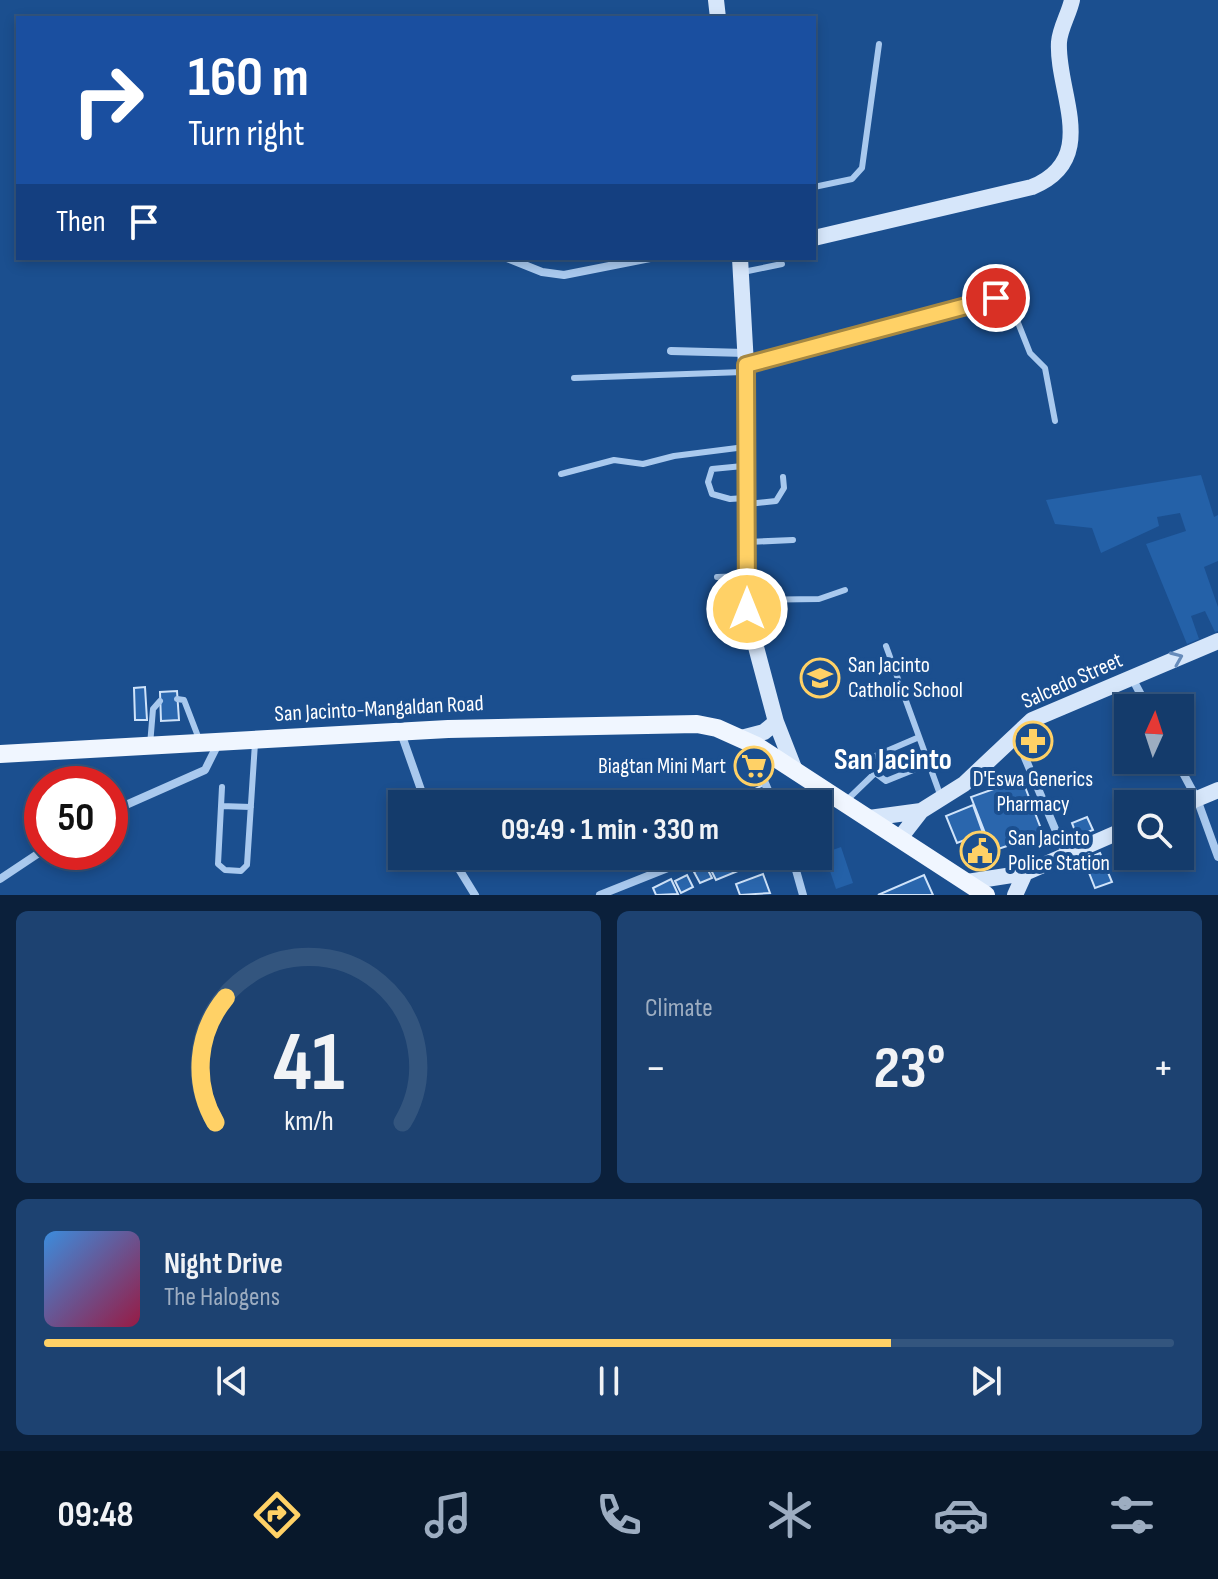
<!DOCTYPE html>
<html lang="en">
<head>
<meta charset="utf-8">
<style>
  :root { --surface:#143b6b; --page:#1d4271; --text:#f1f3f6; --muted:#9dadc1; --line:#33557e; --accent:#ffd166 }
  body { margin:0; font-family:"Sofia Sans Condensed",sans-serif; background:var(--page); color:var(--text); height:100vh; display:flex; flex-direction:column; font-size:30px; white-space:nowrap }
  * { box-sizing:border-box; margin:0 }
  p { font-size:26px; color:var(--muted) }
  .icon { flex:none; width:44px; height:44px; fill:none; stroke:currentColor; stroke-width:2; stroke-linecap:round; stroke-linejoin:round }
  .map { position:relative; height:895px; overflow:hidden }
  .panel { display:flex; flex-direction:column; gap:16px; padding:16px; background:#0b203b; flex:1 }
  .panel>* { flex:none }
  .hud { position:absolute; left:16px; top:16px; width:800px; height:244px; border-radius:0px; box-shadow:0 4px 12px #0003,0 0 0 2px var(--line); background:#1a4fa0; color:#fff; overflow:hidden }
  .needle { width:52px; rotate:3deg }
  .controls { position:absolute; left:1114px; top:694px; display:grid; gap:16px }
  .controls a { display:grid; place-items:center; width:80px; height:80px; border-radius:0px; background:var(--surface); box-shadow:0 4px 12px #0003,0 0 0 2px var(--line); font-size:40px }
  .speed { position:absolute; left:24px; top:766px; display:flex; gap:16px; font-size:40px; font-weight:700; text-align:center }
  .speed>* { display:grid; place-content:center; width:104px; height:104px; border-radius:50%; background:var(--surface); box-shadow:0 4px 12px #0003,0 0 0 2px var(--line); line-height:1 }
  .speed .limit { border:12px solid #d22; background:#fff; color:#111 }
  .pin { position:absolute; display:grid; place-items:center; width:68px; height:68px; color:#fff; margin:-34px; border:4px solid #fff; border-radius:50%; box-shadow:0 2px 8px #0007 }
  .me { position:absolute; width:88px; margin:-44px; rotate:0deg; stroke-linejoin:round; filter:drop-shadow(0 0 6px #0008) }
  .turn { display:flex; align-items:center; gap:28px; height:168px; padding:0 40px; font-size:36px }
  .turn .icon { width:104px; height:104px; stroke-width:2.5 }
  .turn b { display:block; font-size:56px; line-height:68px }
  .then { display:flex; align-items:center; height:76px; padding:0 40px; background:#0003; gap:16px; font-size:30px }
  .big { font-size:60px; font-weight:700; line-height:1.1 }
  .panel .card { flex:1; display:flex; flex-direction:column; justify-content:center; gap:12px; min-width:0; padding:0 28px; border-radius:12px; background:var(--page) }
  .panel .dial { align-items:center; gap:0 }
  .dial svg { height:208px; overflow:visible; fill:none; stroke:var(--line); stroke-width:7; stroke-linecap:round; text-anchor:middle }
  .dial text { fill:var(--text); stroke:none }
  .song { display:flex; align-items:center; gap:24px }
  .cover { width:96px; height:96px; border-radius:12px; background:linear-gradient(135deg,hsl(210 70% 55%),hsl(340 70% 35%)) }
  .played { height:8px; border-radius:4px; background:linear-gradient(90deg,var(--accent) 75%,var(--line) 75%) }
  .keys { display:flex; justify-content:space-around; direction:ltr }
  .heat { display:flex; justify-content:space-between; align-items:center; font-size:44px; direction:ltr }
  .panel .tiles { flex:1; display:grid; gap:16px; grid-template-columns:1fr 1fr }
  .card:last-child { grid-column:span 2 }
  .trip { position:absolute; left:388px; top:790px; width:444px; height:80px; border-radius:0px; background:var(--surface); box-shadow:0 4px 12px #0003,0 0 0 2px var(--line); font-weight:700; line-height:80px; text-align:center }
  .tabs { display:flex; height:128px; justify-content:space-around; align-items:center; background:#08182b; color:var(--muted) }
  .tabs .icon { width:56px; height:56px }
  .tabs .on { color:var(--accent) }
  .tabs b { font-size:36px; color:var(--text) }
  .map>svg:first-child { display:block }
  .green { fill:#2461a8 }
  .building { fill:#2a66ad; stroke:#cfe3fa; stroke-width:2 }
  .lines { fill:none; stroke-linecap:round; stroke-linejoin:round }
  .lane { stroke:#a9c9ee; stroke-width:6 }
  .street { stroke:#a9c9ee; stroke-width:8 }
  .secondary { stroke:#d6e6fa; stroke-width:16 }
  .primary { stroke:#f0f6ff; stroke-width:18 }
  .oneway { stroke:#668bba }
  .route-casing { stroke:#a68842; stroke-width:20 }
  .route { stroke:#ffd166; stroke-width:14 }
  .labels { text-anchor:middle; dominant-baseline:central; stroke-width:8; stroke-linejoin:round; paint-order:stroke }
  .poi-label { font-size:22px; fill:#fff; stroke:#1b4f8f; text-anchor:start }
  .street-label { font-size:22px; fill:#fff; stroke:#1b4f8f }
  .district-label { font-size:30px; font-weight:bold; fill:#fff; stroke:#1b4f8f }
</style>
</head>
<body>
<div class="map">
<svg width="1218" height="895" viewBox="0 0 1218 895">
  <rect width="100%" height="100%" fill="#1b4f8f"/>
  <path class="green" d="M1201,475L1214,517L1218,515V561L1204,567L1218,607V631L1215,632L1205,611L1191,616L1199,639L1187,644L1146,544L1186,531L1180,513L1157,517L1159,526L1101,553L1092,528L1055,524L1046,500Z
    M841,847L853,883L836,889L824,853Z"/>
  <path class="building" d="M145,687L147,720H135L134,688Z
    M177,691L179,720L161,721L160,692Z
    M1022,779L1043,834L992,851L971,797Z
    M763,785L771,804H757L751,791Z
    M973,805L983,833L957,843L946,816Z
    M1087,817L1093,830L1077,836L1072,823Z
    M985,840L991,856L975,862L969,846Z
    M1100,853L1112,882L1095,888L1084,860Z
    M733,856H751L755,864L716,880L709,866Z
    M706,866L712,878L700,883L694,872Z
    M763,874L770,893L740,895L736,884Z
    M687,875L693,887L681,893L675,881Z
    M924,875L933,895H878Z
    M671,879L678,894L656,895L653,888Z"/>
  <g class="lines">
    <path class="lane" d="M814,187L852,179L862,168L879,44
      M743,272L782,264
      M748,365L985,300L1002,299L1011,305L1030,353L1045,368L1055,421
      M574,378L743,372
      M743,466L712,469L708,482L712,494L730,499L745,498
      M561,474L614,460L643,464L674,456L745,447
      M748,504L776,501L784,488L783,477
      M748,542L793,540
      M717,577L745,576
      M750,600L819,599L845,590
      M886,646L941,797
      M177,699L184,700L199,739
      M917,738L868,759L866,766L886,781L928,764
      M150,745L153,709L160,701
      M222,787L218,864L225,870L241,871L247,865L255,743
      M846,801L875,773
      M221,806L251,807"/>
    <path class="street" d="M507,258L542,272L564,275L650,258
      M671,351L745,353
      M1132,678L1148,708
      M401,733L426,804
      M1015,734L1066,855
      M757,747L759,769L774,804
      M1176,760L1197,799L1218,857
      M810,804L828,792
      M110,812L205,770L219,742
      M451,856L475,895
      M792,856L803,895
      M0,879L42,851
      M600,895L698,856"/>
    <path class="secondary" d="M716,0L718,18
      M814,238L1032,187C1101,159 1056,92 1059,42C1060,28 1069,14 1072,0
      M740,258L746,365L748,617L776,722L794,768
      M741,738L764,732L776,722
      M1180,806L1218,790
      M869,818L921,811
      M900,838L921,811L964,784L1032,720L1218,641
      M967,882L1025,873L1128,828
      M1015,895L1025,873"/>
    <path class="primary" d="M0,754L448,729L697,724L717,728L757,746L986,895"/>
  </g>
  <defs><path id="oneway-chevron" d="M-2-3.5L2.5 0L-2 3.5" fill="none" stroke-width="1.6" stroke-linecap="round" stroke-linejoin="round" transform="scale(2)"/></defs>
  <use class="oneway" href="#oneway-chevron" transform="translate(1177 658) rotate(-23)"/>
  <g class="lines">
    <g class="route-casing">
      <path id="route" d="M747,609L746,365L996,298"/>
    </g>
    <use href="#route" class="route"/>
  </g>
  <defs>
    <g id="school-ring" transform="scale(2)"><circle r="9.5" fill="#1b4f8f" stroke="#ffd166" stroke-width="1.5"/><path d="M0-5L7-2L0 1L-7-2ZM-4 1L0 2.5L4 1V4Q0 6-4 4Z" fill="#ffd166"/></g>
    <g id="pharmacy-ring" transform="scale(2)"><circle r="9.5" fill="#1b4f8f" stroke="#ffd166" stroke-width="1.5"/><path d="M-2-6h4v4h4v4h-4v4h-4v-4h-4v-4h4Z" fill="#ffd166"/></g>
    <g id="supermarket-ring" transform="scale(2)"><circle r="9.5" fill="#1b4f8f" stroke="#ffd166" stroke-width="1.5"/><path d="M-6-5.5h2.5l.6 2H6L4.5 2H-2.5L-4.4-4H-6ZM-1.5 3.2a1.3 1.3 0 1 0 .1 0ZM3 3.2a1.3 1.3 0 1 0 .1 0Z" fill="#ffd166"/></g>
    <g id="civic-ring" transform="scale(2)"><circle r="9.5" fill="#1b4f8f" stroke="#ffd166" stroke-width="1.5"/><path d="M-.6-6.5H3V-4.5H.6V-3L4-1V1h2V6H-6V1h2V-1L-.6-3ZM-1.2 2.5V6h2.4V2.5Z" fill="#ffd166"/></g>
  </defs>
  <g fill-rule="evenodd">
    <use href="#school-ring" x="820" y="678"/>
    <use href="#pharmacy-ring" x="1033" y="741"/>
    <use href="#supermarket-ring" x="754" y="766"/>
    <use href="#civic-ring" x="980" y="851"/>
  </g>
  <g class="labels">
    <g class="poi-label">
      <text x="848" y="665">San Jacinto<tspan x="848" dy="25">Catholic School</tspan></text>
      <text x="726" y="766" text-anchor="end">Biagtan Mini Mart</text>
      <text x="1033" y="779" text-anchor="middle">D'Eswa Generics<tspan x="1033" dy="25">Pharmacy</tspan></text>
      <text x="1008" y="838">San Jacinto<tspan x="1008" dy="25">Police Station</tspan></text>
    </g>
    <g class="street-label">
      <text transform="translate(1072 681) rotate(-24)">Salcedo Street</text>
      <text transform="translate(379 709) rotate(-3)">San Jacinto-Mangaldan Road</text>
    </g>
    <g class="district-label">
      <text x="893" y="760">San Jacinto</text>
    </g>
  </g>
</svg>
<div class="controls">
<a><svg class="needle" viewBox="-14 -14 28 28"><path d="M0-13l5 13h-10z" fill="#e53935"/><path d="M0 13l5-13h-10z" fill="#9dadc1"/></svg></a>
<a><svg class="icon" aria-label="search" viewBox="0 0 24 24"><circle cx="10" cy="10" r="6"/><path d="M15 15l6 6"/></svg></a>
</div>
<div class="speed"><div class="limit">50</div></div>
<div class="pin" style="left:996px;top:298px;background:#d93025"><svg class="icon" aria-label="arrive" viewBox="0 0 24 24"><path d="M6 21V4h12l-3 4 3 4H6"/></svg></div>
<svg class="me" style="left:747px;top:609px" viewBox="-20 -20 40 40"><circle r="17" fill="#ffd166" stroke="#fff" stroke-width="3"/><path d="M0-11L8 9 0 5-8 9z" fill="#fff"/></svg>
<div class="trip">09:49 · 1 min · 330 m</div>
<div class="hud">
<div class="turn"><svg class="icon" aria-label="right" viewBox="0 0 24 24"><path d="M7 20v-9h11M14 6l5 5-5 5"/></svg><div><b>160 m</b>Turn right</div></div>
<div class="then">Then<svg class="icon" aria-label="arrive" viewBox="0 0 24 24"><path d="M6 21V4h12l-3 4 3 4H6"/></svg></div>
</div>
</div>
<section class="panel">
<div class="tiles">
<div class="card dial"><svg viewBox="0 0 100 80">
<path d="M14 69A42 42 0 1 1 86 69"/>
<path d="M14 69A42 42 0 0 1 18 21" stroke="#ffd166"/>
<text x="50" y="56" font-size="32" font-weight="700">41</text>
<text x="50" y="72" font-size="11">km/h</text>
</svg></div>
<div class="card"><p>Climate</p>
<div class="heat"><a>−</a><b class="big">23°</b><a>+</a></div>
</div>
<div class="card">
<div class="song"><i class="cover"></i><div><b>Night Drive</b><p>The Halogens</p></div></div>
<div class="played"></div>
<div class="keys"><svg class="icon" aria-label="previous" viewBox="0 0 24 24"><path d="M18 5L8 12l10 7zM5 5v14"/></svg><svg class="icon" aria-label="pause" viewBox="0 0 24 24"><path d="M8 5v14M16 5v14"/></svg><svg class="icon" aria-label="next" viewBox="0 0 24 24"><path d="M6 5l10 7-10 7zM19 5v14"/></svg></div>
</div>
</div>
</section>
<nav class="tabs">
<b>09:48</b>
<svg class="icon on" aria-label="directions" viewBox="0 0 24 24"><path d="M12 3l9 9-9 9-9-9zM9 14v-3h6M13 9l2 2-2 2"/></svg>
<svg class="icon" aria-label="music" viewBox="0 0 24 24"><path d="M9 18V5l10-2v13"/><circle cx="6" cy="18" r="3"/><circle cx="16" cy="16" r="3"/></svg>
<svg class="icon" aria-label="phone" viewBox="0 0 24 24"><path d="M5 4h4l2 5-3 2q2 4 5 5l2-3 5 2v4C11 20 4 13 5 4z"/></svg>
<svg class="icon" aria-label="climate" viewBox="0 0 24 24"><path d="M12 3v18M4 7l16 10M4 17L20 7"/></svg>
<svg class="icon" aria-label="car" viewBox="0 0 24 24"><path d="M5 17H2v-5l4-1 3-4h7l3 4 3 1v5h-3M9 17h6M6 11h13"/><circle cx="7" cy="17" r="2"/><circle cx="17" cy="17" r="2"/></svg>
<svg class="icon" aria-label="filters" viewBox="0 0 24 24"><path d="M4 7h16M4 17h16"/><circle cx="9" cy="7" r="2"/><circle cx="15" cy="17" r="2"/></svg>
</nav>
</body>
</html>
